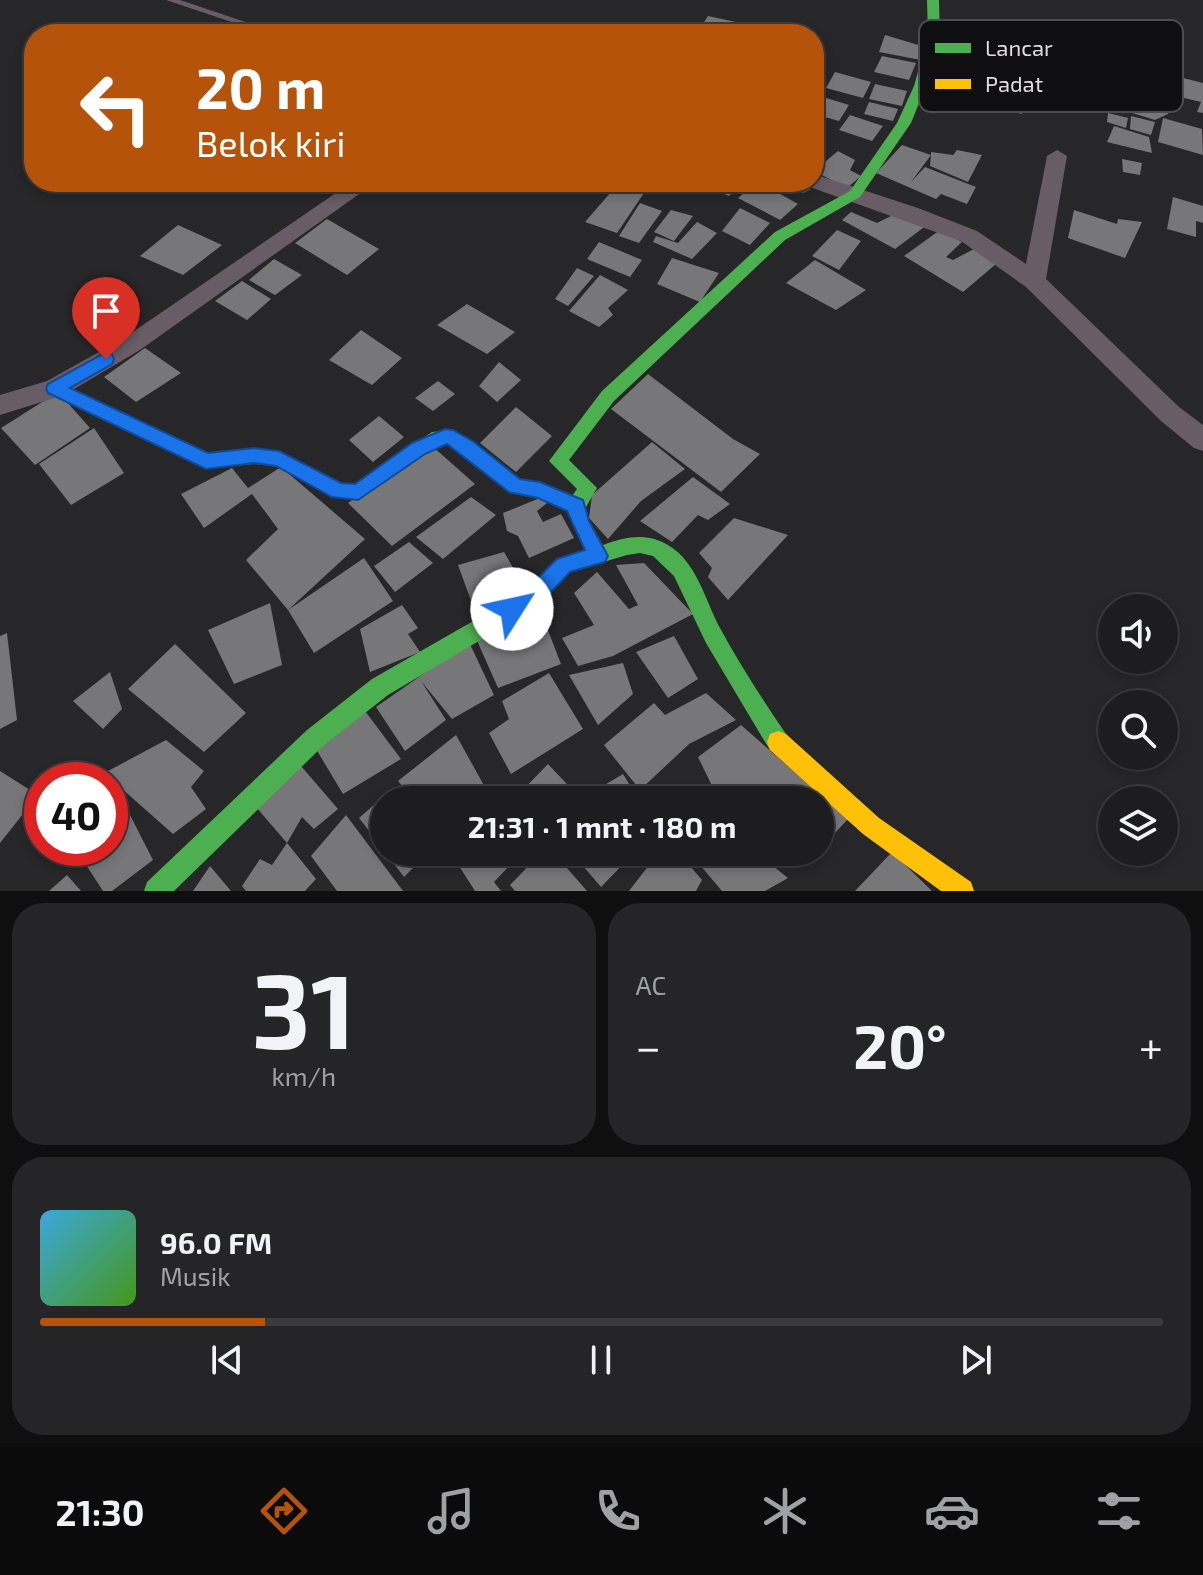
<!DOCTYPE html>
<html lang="id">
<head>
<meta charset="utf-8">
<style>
  :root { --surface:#1d1c1e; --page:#252527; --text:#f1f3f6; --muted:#a0a1a4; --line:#3b3a3c; --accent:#b45309 }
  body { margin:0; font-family:"Exo 2",sans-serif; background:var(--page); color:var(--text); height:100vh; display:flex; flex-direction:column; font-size:30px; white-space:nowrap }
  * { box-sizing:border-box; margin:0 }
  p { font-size:26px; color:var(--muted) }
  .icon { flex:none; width:44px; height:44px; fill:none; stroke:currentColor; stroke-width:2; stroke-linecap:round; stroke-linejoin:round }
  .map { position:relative; height:891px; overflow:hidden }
  .sheet { display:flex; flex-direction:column; gap:12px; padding:12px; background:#100f10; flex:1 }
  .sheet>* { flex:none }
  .guide { position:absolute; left:24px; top:24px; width:800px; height:168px; border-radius:32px; box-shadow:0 4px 12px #0003,0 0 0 2px var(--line); background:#b45309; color:#fff; overflow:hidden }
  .tools { position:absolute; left:1098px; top:594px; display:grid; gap:16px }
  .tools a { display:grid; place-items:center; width:80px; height:80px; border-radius:50%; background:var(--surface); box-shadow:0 4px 12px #0003,0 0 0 2px var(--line); font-size:40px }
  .speed { position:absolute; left:24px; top:762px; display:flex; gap:16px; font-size:40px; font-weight:700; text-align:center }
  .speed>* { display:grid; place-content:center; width:104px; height:104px; border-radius:50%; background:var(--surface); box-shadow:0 4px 12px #0003,0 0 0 2px var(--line); line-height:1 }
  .speed .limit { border:12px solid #d22; background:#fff; color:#111 }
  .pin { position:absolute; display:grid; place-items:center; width:68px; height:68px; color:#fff; margin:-82px -34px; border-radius:50% 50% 50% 0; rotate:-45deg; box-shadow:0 0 8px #0007 }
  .pin .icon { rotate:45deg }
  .me { position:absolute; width:88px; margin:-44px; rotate:55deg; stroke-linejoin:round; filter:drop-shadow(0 0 6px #0008) }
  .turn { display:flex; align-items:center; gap:28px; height:168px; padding:0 40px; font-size:36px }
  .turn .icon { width:104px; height:104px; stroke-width:2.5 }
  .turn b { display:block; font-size:56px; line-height:68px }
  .big { font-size:60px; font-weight:700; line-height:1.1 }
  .sheet .card { flex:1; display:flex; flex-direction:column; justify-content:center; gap:12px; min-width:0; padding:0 28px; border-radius:32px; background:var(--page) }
  .sheet .dial { align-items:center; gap:0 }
  .dial b { font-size:104px; line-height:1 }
  .song { display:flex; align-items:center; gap:24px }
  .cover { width:96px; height:96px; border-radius:12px; background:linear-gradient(135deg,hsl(200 70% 55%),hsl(100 70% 35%)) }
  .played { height:8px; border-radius:4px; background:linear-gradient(90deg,var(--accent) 20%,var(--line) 20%) }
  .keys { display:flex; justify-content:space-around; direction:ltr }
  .heat { display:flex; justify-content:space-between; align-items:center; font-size:44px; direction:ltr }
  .sheet .tiles { flex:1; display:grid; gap:12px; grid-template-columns:1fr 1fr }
  .card:last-child { grid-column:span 2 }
  .trip { position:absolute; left:370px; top:786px; width:464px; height:80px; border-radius:40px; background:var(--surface); box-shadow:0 4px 12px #0003,0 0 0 2px var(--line); font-weight:700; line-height:80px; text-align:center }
  .tab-bar { display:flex; height:128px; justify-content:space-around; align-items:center; background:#0c0b0c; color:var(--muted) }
  .tab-bar .icon { width:56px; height:56px }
  .tab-bar .on { color:var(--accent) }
  .tab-bar b { font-size:36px; color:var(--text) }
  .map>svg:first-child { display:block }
  .building { fill:#777678 }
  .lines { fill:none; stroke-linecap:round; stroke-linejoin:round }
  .lane { fill:#685c66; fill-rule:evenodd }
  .street { fill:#685c66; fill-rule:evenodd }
  .fast { fill:#4caf50; fill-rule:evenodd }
  .slow { fill:#ffc107; fill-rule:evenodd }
  .route { fill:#1a73e8; stroke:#114b97; stroke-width:2 }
  .key { fill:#0f0e10; stroke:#4d4c4e; stroke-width:2 }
  .key-label { font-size:22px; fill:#dfdde0 }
</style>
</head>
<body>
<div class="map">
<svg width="1203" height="891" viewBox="0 0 1203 891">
  <rect width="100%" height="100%" fill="#272628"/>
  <path class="building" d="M708,16L745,24L730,34L699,30Z
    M582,25L608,31L606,34H572Z
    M752,25L776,28L775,34H753Z
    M885,35L925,47L921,60L879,52Z
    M999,53L1041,61V73L1033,72L1022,114L984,104L987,92L1000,95L1003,84L991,81Z
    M882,56L916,63L909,80L874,72Z
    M835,72L871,82L863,98L826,88Z
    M814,74L824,76L818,98L814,97Z
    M1183,78L1203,83V113L1197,112L1201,102L1180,97Z
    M875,84L907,91L902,106L869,99Z
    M1131,95L1170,105L1168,114L1155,120L1129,112Z
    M823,97L849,105L839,121L814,114Z
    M869,102L898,109L893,121L864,114Z
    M1108,113L1128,118L1126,128L1107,122Z
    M850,115L883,126L872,141L839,130Z
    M1131,116L1155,122L1151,135L1130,129Z
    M1163,118L1202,129L1203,155L1158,142Z
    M1114,126L1149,137L1152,153L1107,142Z
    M902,145L931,155V152L953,155L957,150L982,155L968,182L930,166L931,155L911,182L925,167L976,187L967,204L941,194L936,199L876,173Z
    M838,151L855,160L850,170L861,176L847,188L814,171Z
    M1122,159L1142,163L1140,175L1123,172Z
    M694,182H744L729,196Z
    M757,182H795L811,189L803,193L783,182L775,191L798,204L780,220L738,198Z
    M617,185L644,193L617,233L585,222Z
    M1173,197L1203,206V223L1196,221V237L1167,229Z
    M640,203L662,211L639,243L619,236Z
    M740,208L770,223L750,245L722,231Z
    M671,210L693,216L674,241L654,232Z
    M1074,210L1117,224L1118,219L1142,222L1125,258L1068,238Z
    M851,212L877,223L895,214L927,225L895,249L842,220Z
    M327,219L379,249L347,275L295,243Z
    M697,222L717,233L692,259L653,242L656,236L678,243Z
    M178,225L222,245L183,275L140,256Z
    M837,230L861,241L839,270L812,256Z
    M940,230L962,242L946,257L953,260L974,249L996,264L963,292L904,256Z
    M599,242L642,260L630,277L587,259Z
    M672,258L719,273L700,302L657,284Z
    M274,259L302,275L275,295L249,280Z
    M815,260L866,290L836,310L786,283Z
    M577,268L594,276L568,306L555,299Z
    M600,275L628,290L608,308L613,315L599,327L569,311Z
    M242,281L271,299L247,320L215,301Z
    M467,304L515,332L487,354L437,325Z
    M361,330L402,358L372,385L329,360Z
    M145,348L181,373L136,402L104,377Z
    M499,362L521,380L497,402L479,386Z
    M648,374L733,439L760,454L721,492L611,409Z
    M438,381L455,394L433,411L415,398Z
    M58,392L90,428L35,465L1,428Z
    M516,407L552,436L516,472L480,443Z
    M379,416L404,437L373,462L349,440Z
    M94,428L124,473L71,505L39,464Z
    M652,442L685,469L641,501L608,539L589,518L592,495Z
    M431,445L475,484L392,546L348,503Z
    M281,467L365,539L288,610L246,560L278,529L252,494L204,528L181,494L232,468L248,488Z
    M693,477L730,504L708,520L698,515L672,542L640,521Z
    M471,497L496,515L443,559L416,537Z
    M540,498L547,503L537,511L543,522L561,514L574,538L529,558L518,536L507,531L503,513Z
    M734,518L788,535L728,600L708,577L712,568L699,553Z
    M409,542L433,563L395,592L374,566Z
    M504,552L526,590L477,617L458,565Z
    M364,558L393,601L314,653L288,610Z
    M644,563L693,614L613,656L578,666L562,638L594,625L574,593L597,572L629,609L638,605L616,565Z
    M537,602L561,664L498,688L475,636Z
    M270,603L282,665L234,684L208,630Z
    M402,605L418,628L408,634L420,652L370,672L360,629Z
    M7,633L17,720L0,729V636Z
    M674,636L698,679L668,698L636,652Z
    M469,642L494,695L452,719L421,681L446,720L405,751L376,707Z
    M175,644L246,713L204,752L128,689Z
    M623,663L633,694L598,725L569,675Z
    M110,672L122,709L103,729L73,701Z
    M549,673L583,729L511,774L489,733L509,719L502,701Z
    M706,693L736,720L689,744L640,790L604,745L654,703L665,715Z
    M365,711L401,759L343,794L316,749Z
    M741,725L848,819L820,849V800H754L745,792L733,800H719L698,757Z
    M456,735L486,789L473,800H414L398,781Z
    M166,740L204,771L191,787L206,809L173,834L112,780L153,860L112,891H103L75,848H110V780H98L108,771Z
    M548,764L581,799L623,774L639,800H513Z
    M301,766L338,809L314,829L302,817L287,843L256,807Z
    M0,771L38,795L0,843Z
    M391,790L399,800H384V850L359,818Z
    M346,815L403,891H337L311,856Z
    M287,843L316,879L305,891H246L242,886L260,859L272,865Z
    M385,852H429L404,877Z
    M450,852H488L514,861L494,882L501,891H475Z
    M542,852H553L587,891H515L510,885Z
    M571,852H635L601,887Z
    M659,852H678L702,880L696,891H629Z
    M689,852H756L788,878L765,891H722Z
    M892,852L932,891H855Z
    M210,866L231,891H193Z
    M67,875L81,891H49Z"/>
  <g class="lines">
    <path class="lane" d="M166,0H180L281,34H267Z"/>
    <path class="street" d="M1057,150L1067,156L1046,279L1179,407L1203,425V451L1194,448L1161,421L1026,287L961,241L807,186L804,182H814V174L918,208L977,231L1026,264L1047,156Z
      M352,182H376L140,350L64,395L0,415V395L47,381L124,338Z"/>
    <path class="fast" d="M927,0H939L940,37L926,86L911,123L860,197L785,240L614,401L569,460L597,488L586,507L589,521L603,545C625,537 646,532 668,545C697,562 705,600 720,628C740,665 763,700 786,734L789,742L786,750L778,753L770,750L762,737L706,643L674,576L653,556L640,553L627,555L570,572L538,606L388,695L323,746L174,891H144L147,882L307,730L372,679L524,592L557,559L585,551L568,511L538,498L509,493L449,444H441L358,500L332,497L276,466L254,464L206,469L200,466L49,393L46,388L49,383H61L207,453L254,448L279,451L341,483L355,484L432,432L453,430L520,480L540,482L572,496L577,489L549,461L602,391L775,232L850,191L897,123L914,86L928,37Z"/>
    <path class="slow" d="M778,731L786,734L879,818L971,882L974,891H941L863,834L770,750L767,742L770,734Z"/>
  </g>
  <path class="route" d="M106,352L112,354L114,359L112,364L70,388L208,453L254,448L279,451L341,483L355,484L412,443L445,429L453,430L474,442L520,479L540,482L583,500L589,521L608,556L605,562L570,572L538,606L512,618L504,616L501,609L504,602L524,592L557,559L585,550L567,511L538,498L509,492L447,444L425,454L358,500L332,497L276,466L254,463L206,469L48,393L46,388L48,384Z"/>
  <rect x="919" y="20" width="264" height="92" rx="12" class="key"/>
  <rect x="935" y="43" width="36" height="10" fill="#4caf50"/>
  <rect x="935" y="79" width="36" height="10" fill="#ffc107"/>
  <g class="key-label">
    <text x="985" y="56">Lancar</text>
    <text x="985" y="92">Padat</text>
  </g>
</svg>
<div class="tools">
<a><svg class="icon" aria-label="sound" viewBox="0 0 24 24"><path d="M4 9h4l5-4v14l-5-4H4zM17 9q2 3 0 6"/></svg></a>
<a><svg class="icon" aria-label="search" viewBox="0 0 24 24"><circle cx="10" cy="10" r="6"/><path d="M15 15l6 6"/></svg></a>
<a><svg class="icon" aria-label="layers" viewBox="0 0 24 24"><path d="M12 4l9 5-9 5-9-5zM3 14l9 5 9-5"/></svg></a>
</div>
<div class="speed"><div class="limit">40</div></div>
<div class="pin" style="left:106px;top:359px;background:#d93025"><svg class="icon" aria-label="arrive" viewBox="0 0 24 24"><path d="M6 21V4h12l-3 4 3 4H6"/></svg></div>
<svg class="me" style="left:512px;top:609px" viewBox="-20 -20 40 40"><circle r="19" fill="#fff"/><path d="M0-13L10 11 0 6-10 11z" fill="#1a73e8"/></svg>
<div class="trip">21:31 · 1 mnt · 180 m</div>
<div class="guide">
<div class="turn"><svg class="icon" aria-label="left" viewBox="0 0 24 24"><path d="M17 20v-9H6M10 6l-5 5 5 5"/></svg><div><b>20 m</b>Belok kiri</div></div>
</div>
</div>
<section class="sheet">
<div class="tiles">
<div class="card dial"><b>31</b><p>km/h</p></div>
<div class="card"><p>AC</p>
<div class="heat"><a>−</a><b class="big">20°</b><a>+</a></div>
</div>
<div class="card">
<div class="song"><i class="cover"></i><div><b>96.0 FM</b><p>Musik</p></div></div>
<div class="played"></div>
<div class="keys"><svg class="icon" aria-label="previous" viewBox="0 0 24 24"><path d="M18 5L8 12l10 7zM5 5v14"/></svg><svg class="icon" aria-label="pause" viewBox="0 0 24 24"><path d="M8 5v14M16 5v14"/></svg><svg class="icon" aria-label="next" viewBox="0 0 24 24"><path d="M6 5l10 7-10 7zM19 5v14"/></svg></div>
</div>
</div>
</section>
<nav class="tab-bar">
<b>21:30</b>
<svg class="icon on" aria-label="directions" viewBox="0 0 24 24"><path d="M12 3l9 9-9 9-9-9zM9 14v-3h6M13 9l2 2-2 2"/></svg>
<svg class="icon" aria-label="music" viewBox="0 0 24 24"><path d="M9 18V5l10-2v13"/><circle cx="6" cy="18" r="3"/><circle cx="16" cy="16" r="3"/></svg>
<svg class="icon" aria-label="phone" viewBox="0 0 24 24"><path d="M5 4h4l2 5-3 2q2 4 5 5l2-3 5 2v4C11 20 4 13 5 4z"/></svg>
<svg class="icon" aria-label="climate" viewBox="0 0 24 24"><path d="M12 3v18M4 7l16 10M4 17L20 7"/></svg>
<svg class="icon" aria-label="car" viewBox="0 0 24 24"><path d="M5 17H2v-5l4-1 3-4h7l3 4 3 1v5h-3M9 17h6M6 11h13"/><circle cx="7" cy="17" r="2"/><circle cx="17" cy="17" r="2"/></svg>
<svg class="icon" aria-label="filters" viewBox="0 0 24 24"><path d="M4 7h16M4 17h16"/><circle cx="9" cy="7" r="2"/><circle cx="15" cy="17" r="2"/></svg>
</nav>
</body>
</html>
